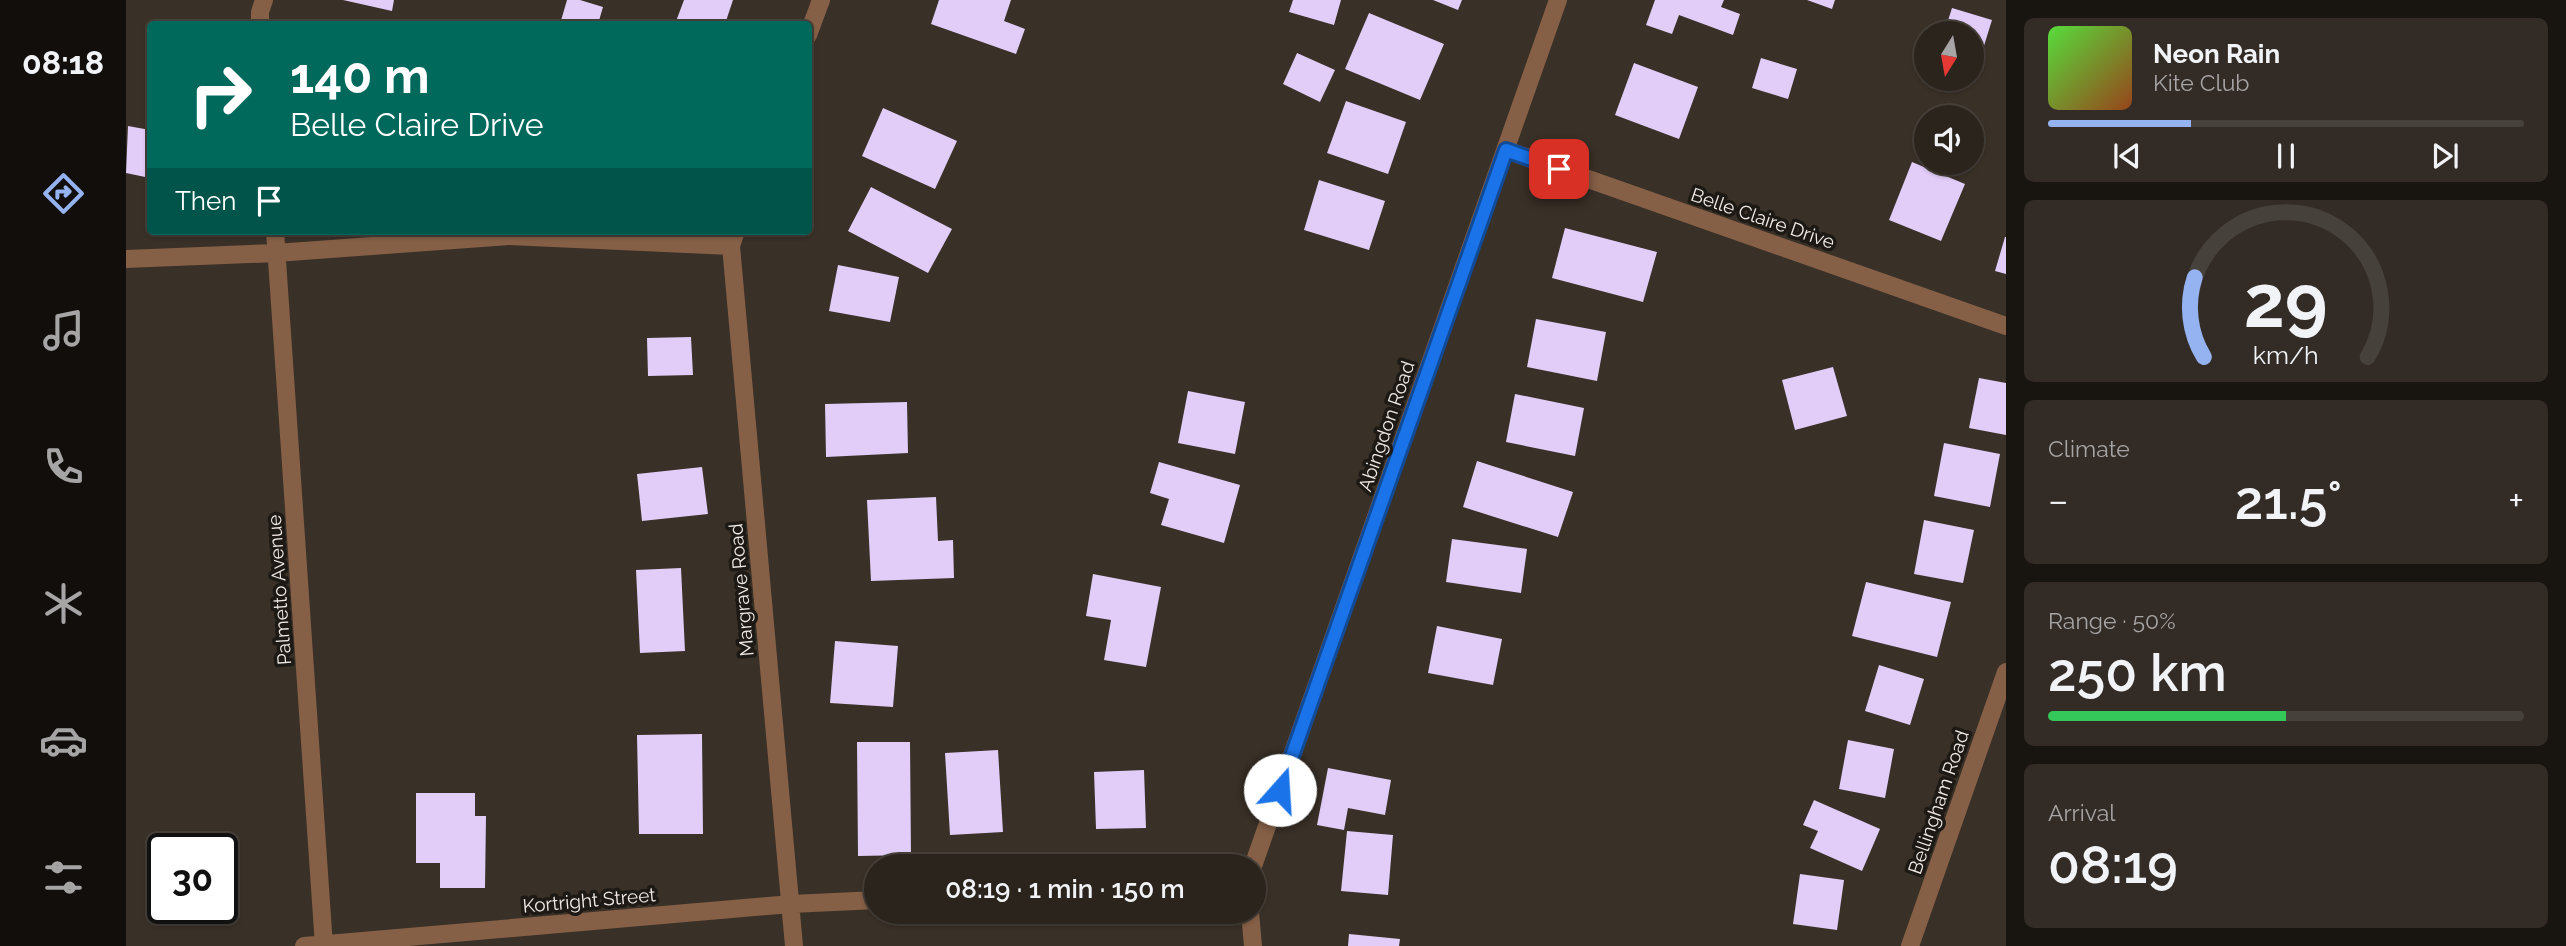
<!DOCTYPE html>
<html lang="en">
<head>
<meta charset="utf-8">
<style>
  :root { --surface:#2b241d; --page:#332c26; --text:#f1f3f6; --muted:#a6a4a4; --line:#47413b; --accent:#95b2f1 }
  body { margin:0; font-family:Raleway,sans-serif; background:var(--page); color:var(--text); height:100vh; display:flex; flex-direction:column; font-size:26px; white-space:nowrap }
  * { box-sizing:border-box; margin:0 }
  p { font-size:23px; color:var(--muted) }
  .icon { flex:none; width:38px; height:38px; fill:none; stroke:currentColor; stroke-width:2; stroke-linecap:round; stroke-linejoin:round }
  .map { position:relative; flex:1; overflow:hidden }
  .sheet { display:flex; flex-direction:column; gap:18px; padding:18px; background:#181410; width:560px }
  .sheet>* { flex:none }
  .guide { position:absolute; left:21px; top:21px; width:665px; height:214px; border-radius:7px; box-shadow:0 2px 5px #0004,0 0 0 2px var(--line); background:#00695c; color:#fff; overflow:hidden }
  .needle { width:46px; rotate:191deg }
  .buttons { position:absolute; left:1788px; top:21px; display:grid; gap:14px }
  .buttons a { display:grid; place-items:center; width:70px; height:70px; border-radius:50%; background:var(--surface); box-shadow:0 2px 5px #0004,0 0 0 2px var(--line); font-size:35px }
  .speed { position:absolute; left:21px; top:833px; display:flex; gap:14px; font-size:35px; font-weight:700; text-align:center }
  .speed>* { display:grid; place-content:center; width:91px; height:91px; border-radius:50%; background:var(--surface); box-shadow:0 2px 5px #0004,0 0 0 2px var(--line); line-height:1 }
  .speed .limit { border:4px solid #111; border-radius:10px; background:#fff; color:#111 }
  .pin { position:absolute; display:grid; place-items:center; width:60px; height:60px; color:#fff; margin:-30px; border-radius:14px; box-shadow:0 4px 10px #0006 }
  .me { position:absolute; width:77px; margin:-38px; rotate:19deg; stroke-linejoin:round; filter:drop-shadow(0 0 5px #0008) }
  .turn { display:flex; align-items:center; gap:24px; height:147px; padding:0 28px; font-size:32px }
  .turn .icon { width:91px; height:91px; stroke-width:2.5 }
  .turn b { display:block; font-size:49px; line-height:60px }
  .then { display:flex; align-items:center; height:66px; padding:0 28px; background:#0003; gap:14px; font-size:26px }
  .big { font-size:52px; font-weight:600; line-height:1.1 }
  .sheet .widget { flex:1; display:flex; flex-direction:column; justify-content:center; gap:10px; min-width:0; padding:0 24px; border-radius:10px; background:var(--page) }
  .sheet .dial { align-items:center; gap:0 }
  .dial svg { height:182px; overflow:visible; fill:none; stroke:var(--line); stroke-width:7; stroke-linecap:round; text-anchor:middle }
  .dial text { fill:var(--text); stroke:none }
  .song { display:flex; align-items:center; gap:21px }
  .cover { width:84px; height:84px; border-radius:10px; background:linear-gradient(135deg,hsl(110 70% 55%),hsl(20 70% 35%)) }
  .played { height:7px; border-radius:4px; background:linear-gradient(90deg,var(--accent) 30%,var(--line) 30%) }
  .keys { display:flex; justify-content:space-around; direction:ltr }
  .heat { display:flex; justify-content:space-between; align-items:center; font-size:38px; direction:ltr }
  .charge { height:10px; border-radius:5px; background:linear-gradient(90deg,#34c759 50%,var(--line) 0) }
  .trip { position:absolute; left:738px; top:854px; width:402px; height:70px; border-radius:35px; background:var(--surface); box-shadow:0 2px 5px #0004,0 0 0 2px var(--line); font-weight:600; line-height:70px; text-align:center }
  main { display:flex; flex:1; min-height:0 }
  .menu { display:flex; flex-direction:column; width:126px; justify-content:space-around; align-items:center; background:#110e0c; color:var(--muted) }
  .menu .icon { width:49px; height:49px }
  .menu .current { color:var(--accent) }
  .menu b { font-size:32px; color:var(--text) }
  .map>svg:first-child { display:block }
  .building { fill:#e2cdf9 }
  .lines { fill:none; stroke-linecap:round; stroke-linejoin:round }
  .minor { stroke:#855f46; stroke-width:18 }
  .route-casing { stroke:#114b97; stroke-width:18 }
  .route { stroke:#1a73e8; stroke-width:12 }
  .labels { text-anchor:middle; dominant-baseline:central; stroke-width:7; stroke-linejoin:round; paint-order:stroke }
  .street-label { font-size:19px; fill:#f1eae5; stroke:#1d1915 }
</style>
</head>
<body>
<main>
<nav class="menu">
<b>08:18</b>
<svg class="icon current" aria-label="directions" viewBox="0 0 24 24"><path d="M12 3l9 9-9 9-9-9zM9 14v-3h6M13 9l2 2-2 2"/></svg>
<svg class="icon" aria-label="music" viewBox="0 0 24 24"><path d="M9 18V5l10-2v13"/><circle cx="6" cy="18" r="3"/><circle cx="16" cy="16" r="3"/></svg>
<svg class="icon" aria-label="phone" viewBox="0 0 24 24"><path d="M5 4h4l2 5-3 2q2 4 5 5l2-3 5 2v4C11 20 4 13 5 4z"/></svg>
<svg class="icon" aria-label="climate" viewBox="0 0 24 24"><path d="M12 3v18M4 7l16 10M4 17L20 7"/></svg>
<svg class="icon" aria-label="car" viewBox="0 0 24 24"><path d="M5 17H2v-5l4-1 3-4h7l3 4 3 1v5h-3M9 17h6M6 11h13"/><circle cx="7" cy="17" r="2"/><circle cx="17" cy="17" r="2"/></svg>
<svg class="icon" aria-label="filters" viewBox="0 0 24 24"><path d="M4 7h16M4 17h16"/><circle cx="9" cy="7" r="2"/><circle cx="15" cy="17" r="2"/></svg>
</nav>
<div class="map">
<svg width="1880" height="946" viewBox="0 0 1880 946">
  <rect width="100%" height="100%" fill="#393027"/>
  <path class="building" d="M217,0H268L266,11Z
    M441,0H454L477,7L472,24H434Z
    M558,0H607L599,24H549Z
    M813,0H885L878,21L899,29L890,54L805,24Z
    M1167,0H1215L1208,25L1163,12Z
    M1307,0H1336L1332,10Z
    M1529,0H1598L1595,7L1614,14L1607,35L1553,15L1546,34L1520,25Z
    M1681,0H1709L1706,9Z
    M1826,8L1866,20L1857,49L1846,46V33H1818Z
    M1243,13L1318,44L1294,100L1219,69Z
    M1171,53L1209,70L1194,102L1157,84Z
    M1635,58L1671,69L1662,99L1626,88Z
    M1508,63L1572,87L1553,139L1489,115Z
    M1220,101L1280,122L1262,174L1201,153Z
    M757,108L831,141L809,189L736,156Z
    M2,126L24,130V178L0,173Z
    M1786,162L1839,184L1815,241L1763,220Z
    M1193,180L1259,201L1243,250L1178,230Z
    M745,187L826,229L802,273L722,231Z
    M1439,228L1531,252L1517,302L1426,278Z
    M1879,237H1880V274L1869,271Z
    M712,265L773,277L764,322L703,311Z
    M1410,319L1480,332L1471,381L1401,367Z
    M565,337L567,375L522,376L521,338Z
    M1707,367L1721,416L1669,430L1656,380Z
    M1853,378L1880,383V435L1843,428Z
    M1062,391L1119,402L1109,454L1052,443Z
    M1389,394L1458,408L1449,456L1380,442Z
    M781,402L782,453L700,457L699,404Z
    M1818,443L1874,454L1864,507L1808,496Z
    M1351,461L1447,492L1432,537L1337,507Z
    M1033,462L1114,485L1098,543L1035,525L1043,499L1024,493Z
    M576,467L582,514L516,521L511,474Z
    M810,497L812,541L827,540L828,578L745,581L741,500Z
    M1798,520L1848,530L1837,583L1788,574Z
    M1326,539L1401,549L1395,593L1320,582Z
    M555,568L559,651L514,653L510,570Z
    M967,574L1035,587L1020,667L978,660L985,620L960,616Z
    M1740,582L1825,602L1811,657L1726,636Z
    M1311,626L1376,639L1367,685L1302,673Z
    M709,641L772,646L767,707L704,703Z
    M1753,665L1798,679L1784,725L1739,711Z
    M576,734L577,834H513L511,735Z
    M1722,740L1768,749L1759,798L1713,789Z
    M731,742H784L785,855L732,856Z
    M872,750L877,832L824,835L819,753Z
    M1202,768L1265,780L1259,815L1222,808L1218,830L1191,825Z
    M1018,770L1020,828L970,829L968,772Z
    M290,793H349V816H360L359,888H314V863H290Z
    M1688,800L1754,829L1736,871L1684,848L1692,831L1677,825Z
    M1221,831L1267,835L1262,895L1215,891Z
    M1674,874L1718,880L1711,930L1667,924Z
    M1223,934L1274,939L1273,946H1222Z"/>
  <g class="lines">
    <path class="minor" d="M134,24V12L138,0
      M682,35L695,0
      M1380,150L1880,326
      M149,231L198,946
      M610,231L605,246L668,946
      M0,259L150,253L383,236L605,246
      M1127,866L1432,0
      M1124,912L1127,946
      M178,946L665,904L751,900
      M1784,946L1880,672"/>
  </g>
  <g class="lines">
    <g class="route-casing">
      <path id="route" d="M1154,790L1380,150L1433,169"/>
    </g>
    <use href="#route" class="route"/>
  </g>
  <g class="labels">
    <g class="street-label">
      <text transform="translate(1637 218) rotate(19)">Belle Claire Drive</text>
      <text transform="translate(1260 426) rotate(-71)">Abingdon Road</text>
      <text transform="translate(153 590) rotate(-94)">Palmetto Avenue</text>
      <text transform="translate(615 590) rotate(-95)">Margrave Road</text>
      <text transform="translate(1812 802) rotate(-71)">Bellingham Road</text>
      <text transform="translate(463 900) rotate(-5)">Kortright Street</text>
    </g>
  </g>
</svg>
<div class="buttons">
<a><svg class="needle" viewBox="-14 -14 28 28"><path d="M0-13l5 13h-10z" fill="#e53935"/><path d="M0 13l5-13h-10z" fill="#a6a4a4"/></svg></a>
<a><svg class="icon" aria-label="sound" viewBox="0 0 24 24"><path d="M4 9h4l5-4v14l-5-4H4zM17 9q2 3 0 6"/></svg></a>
</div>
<div class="speed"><div class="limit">30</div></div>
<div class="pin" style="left:1433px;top:169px;background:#d93025"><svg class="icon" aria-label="arrive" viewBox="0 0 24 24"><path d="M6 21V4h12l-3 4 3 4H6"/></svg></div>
<svg class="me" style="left:1154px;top:790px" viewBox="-20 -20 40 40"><circle r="19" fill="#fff"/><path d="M0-13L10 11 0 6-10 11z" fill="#1a73e8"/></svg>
<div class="trip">08:19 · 1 min · 150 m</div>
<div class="guide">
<div class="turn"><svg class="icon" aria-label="right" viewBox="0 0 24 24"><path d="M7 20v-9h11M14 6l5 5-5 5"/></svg><div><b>140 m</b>Belle Claire Drive</div></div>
<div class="then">Then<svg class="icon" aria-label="arrive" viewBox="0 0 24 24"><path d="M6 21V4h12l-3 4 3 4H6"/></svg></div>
</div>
</div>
<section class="sheet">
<div class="widget">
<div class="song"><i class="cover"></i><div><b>Neon Rain</b><p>Kite Club</p></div></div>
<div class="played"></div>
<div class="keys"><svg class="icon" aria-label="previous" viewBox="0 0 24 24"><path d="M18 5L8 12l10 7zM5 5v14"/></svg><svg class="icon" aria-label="pause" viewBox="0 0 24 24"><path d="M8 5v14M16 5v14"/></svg><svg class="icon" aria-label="next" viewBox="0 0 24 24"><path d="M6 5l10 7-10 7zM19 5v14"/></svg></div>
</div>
<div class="widget dial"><svg viewBox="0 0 100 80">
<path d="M14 69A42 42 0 1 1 86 69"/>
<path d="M14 69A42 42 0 0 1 10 34" stroke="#95b2f1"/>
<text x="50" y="56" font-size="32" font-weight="700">29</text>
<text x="50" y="72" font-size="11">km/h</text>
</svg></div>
<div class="widget"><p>Climate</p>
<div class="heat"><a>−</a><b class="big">21.5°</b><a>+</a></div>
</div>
<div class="widget"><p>Range · 50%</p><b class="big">250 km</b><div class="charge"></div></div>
<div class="widget"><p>Arrival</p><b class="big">08:19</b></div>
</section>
</main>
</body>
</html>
